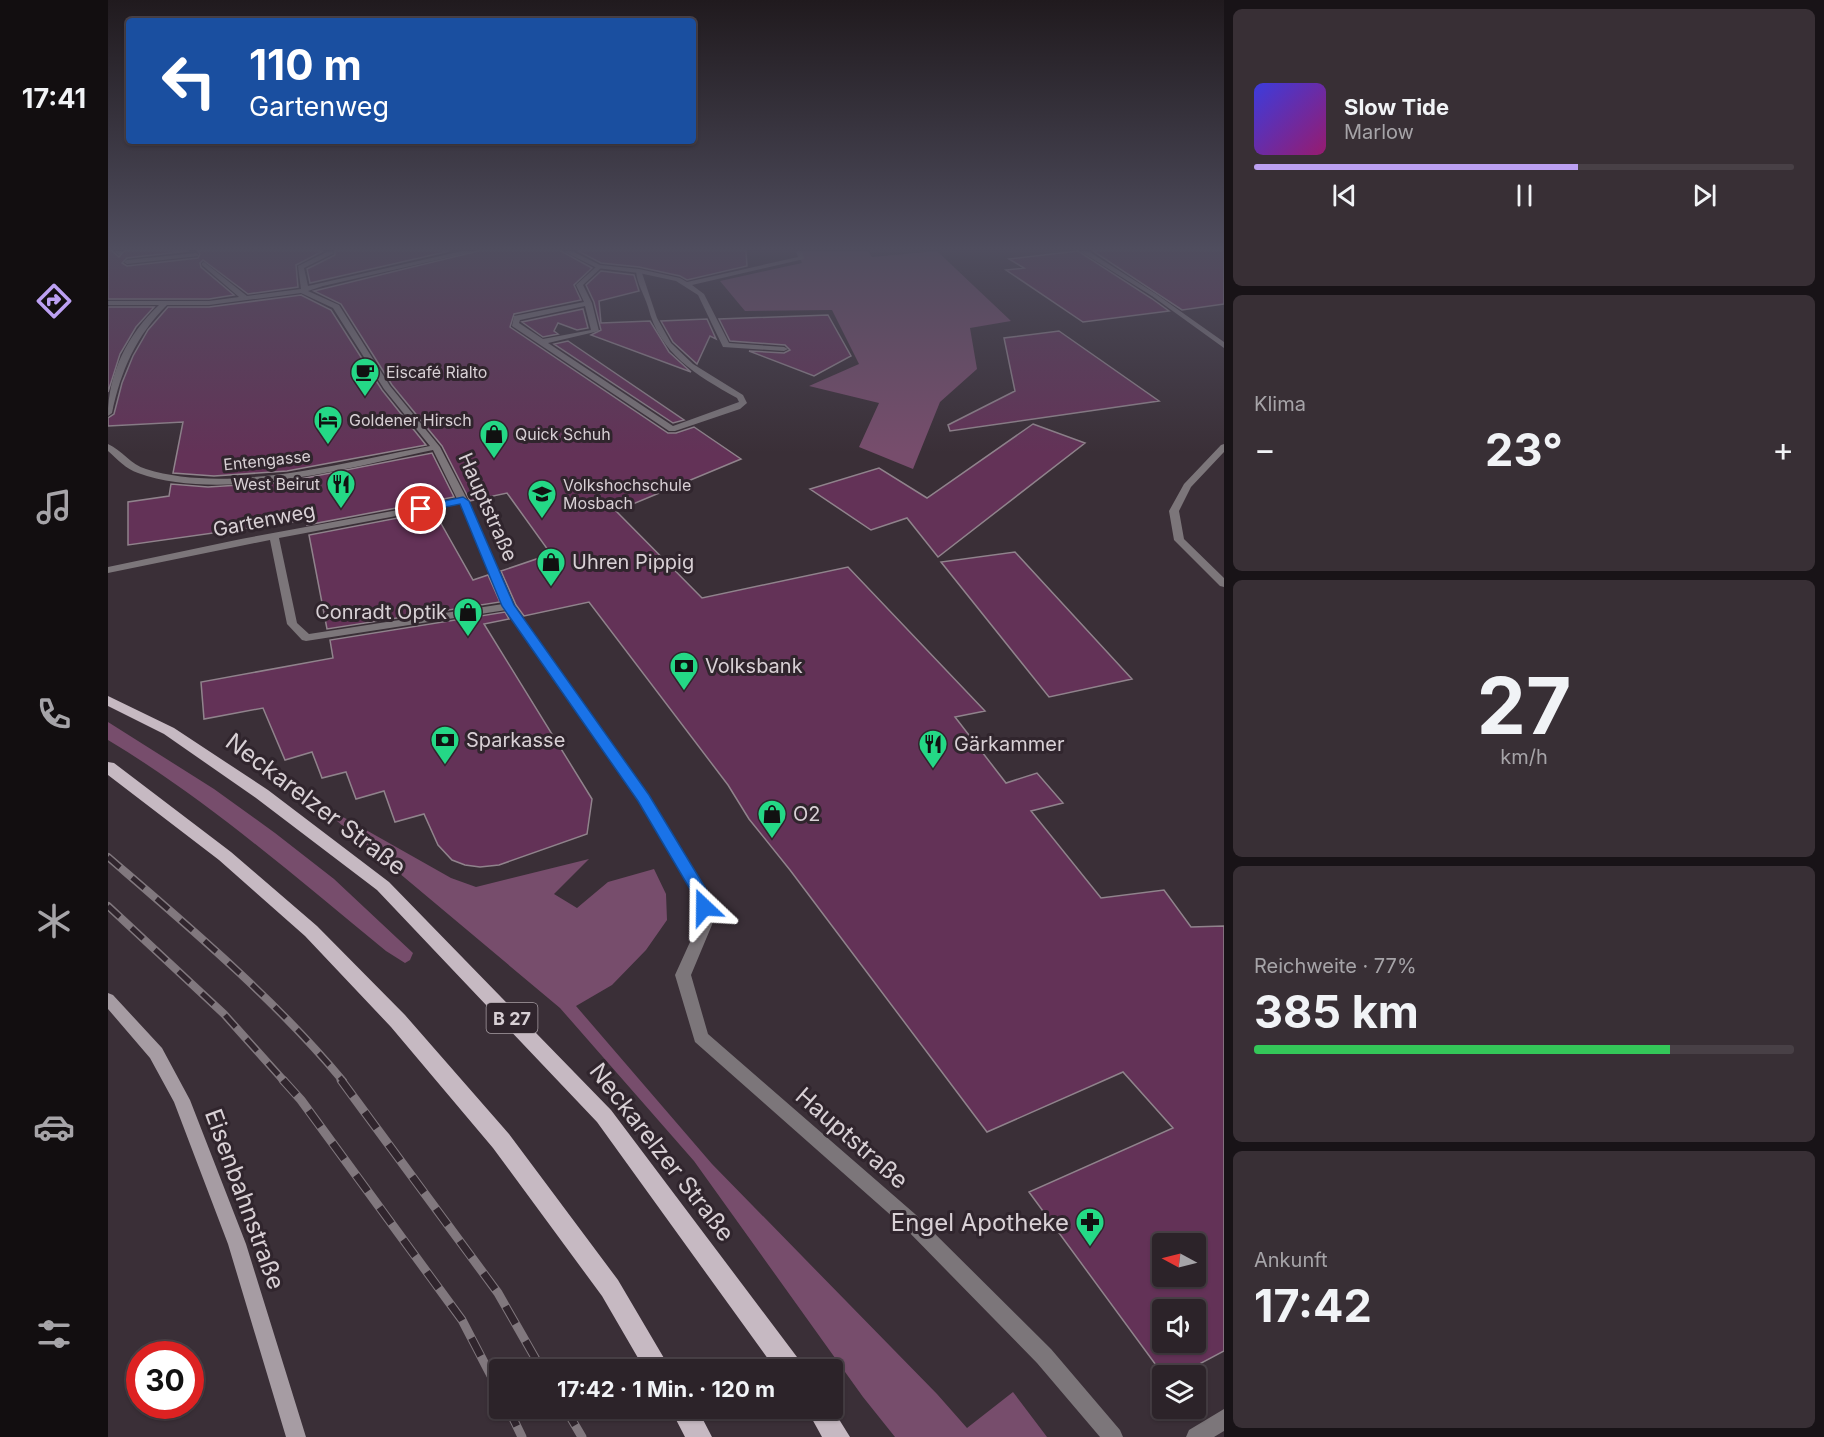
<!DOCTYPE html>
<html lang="de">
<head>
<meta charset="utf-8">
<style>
  :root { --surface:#2c2329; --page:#382f35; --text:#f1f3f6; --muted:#a6a4a8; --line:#484046; --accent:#bca0f2 }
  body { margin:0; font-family:Inter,sans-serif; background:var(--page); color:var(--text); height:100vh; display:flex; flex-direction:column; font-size:22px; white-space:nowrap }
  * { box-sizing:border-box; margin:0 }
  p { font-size:20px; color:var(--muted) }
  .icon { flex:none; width:33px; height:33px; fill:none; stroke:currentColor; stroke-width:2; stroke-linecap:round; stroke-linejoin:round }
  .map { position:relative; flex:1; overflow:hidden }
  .side { display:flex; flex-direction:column; gap:9px; padding:9px; background:#181317; width:600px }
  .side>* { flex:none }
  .hud { position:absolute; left:18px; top:18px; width:570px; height:126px; border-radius:6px; box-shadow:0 2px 4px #0004,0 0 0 2px var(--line); background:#1a4fa0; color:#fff; overflow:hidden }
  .needle { width:39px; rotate:277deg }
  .fabs { position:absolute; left:1044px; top:1233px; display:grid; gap:12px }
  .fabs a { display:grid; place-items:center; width:54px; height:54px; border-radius:6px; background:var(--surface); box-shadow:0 2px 4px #0004,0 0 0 2px var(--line); font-size:30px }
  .speed { position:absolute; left:18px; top:1341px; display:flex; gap:12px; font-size:30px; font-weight:700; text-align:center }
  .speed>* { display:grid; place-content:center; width:78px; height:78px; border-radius:50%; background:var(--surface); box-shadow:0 2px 4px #0004,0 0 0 2px var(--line); line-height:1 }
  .speed .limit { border:9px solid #d22; background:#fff; color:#111 }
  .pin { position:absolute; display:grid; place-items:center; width:51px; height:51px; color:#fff; margin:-26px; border:3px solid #fff; border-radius:50%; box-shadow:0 2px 6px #0007 }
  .me { position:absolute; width:66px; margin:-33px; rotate:337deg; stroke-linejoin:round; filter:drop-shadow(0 0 4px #0008) }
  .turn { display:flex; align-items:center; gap:21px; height:126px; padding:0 24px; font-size:27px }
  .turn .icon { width:78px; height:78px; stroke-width:2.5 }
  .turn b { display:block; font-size:42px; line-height:51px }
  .big { font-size:45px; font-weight:700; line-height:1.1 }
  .side .tile { flex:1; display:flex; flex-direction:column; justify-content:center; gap:9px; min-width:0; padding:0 21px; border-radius:9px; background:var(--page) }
  .side .dial { align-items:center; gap:0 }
  .dial b { font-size:78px; line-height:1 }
  .song { display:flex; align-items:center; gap:18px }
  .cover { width:72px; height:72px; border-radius:9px; background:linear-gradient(135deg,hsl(240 70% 55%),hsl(320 70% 35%)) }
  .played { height:6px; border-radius:3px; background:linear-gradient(90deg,var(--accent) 60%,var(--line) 60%) }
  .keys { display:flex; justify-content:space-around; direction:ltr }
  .heat { display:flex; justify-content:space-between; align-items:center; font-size:33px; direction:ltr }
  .charge { height:9px; border-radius:4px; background:linear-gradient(90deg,#34c759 77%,var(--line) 0) }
  .trip { position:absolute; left:381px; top:1359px; width:354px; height:60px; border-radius:6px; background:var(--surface); box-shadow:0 2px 4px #0004,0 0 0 2px var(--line); font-weight:700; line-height:60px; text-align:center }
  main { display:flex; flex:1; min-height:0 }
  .menu { display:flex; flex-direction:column; width:108px; justify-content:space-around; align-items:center; background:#120e10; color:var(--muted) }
  .menu .icon { width:42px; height:42px }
  .menu .active { color:var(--accent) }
  .menu b { font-size:27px; color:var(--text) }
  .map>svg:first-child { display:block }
  .green { fill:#774d6c }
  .building { fill:#633257; stroke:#90838c; stroke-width:1.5; fill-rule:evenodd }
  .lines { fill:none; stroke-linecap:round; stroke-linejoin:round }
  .pedestrian { fill:#7c767a; fill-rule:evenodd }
  .minor { fill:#7c767a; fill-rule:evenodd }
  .tertiary { fill:#7c767a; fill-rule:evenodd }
  .secondary { fill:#a69ca3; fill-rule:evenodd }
  .primary { fill:#c6b9c2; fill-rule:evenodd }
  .rail-far1-casing { stroke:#81787e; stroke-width:8 }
  .rail-casing { stroke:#81787e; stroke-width:9 }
  .rail-far1 { stroke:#30252d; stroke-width:5; stroke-dasharray:16; stroke-linecap:butt }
  .rail { stroke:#30252d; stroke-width:7; stroke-dasharray:20; stroke-linecap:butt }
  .route { fill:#1a73e8; stroke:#114b97; stroke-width:1.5 }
  .labels { text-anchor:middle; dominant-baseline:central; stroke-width:6; stroke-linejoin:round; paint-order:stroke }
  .far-poi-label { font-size:16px; fill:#d8d0d5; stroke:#30252d; text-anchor:start }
  .far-street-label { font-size:16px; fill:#d8d0d5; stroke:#30252d }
  .shield { fill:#30252d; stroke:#a69da3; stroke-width:1.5 }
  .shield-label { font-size:18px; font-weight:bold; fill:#d8d0d5 }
  .street-label { font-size:20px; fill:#d8d0d5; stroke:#30252d }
  .poi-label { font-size:20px; fill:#d8d0d5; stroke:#30252d; text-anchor:start }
  .near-street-label { font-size:24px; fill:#d8d0d5; stroke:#30252d }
  .near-poi-label { font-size:24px; fill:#d8d0d5; stroke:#30252d; text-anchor:end }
</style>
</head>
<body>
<main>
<nav class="menu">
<b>17:41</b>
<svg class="icon active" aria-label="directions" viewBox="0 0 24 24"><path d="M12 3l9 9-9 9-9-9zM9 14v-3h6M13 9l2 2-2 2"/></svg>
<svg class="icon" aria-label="music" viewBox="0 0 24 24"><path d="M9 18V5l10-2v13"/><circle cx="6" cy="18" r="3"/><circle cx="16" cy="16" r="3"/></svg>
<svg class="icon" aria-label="phone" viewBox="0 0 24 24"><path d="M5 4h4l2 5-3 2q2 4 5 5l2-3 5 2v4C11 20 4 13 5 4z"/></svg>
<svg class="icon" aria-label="climate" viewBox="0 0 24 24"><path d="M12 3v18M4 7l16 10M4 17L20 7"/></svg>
<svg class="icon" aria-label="car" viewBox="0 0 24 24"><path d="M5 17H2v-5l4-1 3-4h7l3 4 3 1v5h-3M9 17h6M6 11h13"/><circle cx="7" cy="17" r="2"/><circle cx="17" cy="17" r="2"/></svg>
<svg class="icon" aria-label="filters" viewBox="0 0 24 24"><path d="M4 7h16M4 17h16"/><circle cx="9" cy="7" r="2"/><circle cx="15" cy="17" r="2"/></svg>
</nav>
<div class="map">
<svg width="1116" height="1437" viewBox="0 0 1116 1437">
  <rect width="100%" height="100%" fill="#3a2f37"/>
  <path class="green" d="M689,251H760L764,257L829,251L903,321L862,328L869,369L832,402L805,469L751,447L771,403L701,386L751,364L724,310L637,311L612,281L694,263Z
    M0,722L106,789L167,833L226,879L305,953L302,960L297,963L278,951C187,877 100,800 0,740Z
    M235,817L343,878L368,887L481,859L446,894L469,908L500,882L546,869L558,894L559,920L538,950L504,985L468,1006L604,1164L829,1394L859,1428L905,1392L939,1437H787L755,1397L586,1161L452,1008L229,821Z"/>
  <path class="building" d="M0,251H4L11,257L16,251H81L19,258L14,263L19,266L90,258L92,254L90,251H215L188,265L190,287L140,294L95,260L92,263L93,267L126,295L101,299H0Z
    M227,251H342L202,283L199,269L227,255Z
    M370,251H453L484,268L466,285L473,300L406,314L402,327L560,433H568L586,427L633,459L508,511L594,598L740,567L877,711L847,717L898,783L929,773L955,803L923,811L993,898L1056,890L1083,927L1116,926V1351L1069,1376H1056L921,1192L1065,1128L1015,1072L879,1132L682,870L641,819L620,785L481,602L416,616L408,605L393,571L443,554L399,493L362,501L334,446L284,385L233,304L206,291ZM1054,1244H1088V1276H1054ZM1054,1310H1088V1342H1054Z
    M470,251H638L639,266L579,280L572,276L531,267L493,263Z
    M970,251L1043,298L1061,311L975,322L898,270L916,268L901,259Z
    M985,251H1116V304L1074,310Z
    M493,271L526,275L531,291L491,301L493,323L542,321L561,352L583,372L483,335L493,330L486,302L478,285Z
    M193,295L223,310L274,390L318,445L179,471L106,476L65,473L75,422L0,426V418L6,414L14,383L25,356L40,330L60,307H101Z
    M0,307H46L28,327L12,354L0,392Z
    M475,309L480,328L469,330L450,323L446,331L450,334L435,337L414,322Z
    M720,315L743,356L706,376L641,351L676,353L682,350L677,345L622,341L611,319Z
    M599,319L608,339L602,336L589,364L565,342L553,321Z
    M951,331L1051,401L842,431L840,425L907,391L896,338Z
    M460,341L576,420L565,423L446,344Z
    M925,424L977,443L830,557L799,518L763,530L702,489L771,468L819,498Z
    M324,453L346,497L199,525L198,520L20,545V502L61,496L63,484L100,487L177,482Z
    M326,511L365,580L380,575L392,602L219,629L201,535Z
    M907,552L1024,679L941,697L833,562Z
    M397,612L401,619L376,624L484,799L479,834L391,865L372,867L357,865L344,860L330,845L316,814L287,822L276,791L248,799L238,772L214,778L204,752L177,760L155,708L96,719L93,682L225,658L222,640Z"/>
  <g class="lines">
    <path class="pedestrian" d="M221,251L226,253L196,268L200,286L354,251H368L215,286L200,291L231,305L282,386L332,447L360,501L358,503L355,504L350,501L325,450C240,468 114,503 30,473C18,469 9,459 0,451V444C14,450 23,465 38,469C121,495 238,462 322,446L276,389L225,308L193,293L101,305H59C28,336 13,370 4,413L0,416C0,373 20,334 51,305H0V301H101L131,297L94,265V263L96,262L139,296L193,289L190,266Z
      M489,266L494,267L475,285L484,303L491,331L440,343L565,426L631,402L629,398C588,375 552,354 540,307C536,294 529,284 528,271L533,270L549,318L563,343L585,364L635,395L639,403L632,409L567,431H561L404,326L406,316L476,302L468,285ZM477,306L483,330L435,339L411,323L412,320Z"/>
    <path class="minor" d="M6,251H13L14,253L11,255Z
      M455,251H464L492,265L531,269L572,278L579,282L690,257L688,251H694L696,259L584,285L596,294L621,343L676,347L680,349L676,351L615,347L590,295L568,281L531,273L489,268Z
      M88,253L90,254V256L19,264L16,262L19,260Z
      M1116,444V452L1083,487L1071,511L1076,539L1116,578V587L1112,586L1066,540L1061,511L1076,484L1113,445Z
      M355,498L360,501L406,606L541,796L600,894L606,920L583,975L600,1034L807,1214L943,1349L1012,1430L1015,1437H992L929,1363L795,1226L587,1042L567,975L592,920L586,894L531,801L398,610L198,641L194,640L179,624L162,540L0,573V567L133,539ZM352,504L395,604L201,634L189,623L171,538Z
      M1116,1409V1431L1106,1437H1078L1081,1430Z"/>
    <path class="tertiary" d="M972,251H980L1048,294L1116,342V348L1044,296Z"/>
    <path class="secondary" d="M0,993L5,995L54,1048L82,1100L138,1244L198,1437H178L120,1244L66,1102L42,1058L0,1009Z"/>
    <path class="primary" d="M0,696L66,728L160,790L281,882L503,1110L692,1361L695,1370H668L489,1122L269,890L148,798L56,734L0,706Z
      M0,762L6,763L123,852L209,926L297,1015L401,1134L510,1280L563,1370H537L494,1296L385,1148L283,1027L197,936L111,860L0,775Z
      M562,1408H589L604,1437H577Z
      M698,1408H724L742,1437H714Z"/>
    <g class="rail-far1-casing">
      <path id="rail-far1" d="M0,857C80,926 167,999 235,1081
        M0,906L116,1014L176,1081"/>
    </g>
    <g class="rail-casing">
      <path id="rail" d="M175,1080L193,1100L354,1320L392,1393
        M233,1080L390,1293L434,1370
        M400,1408L414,1437
        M457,1408L474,1437"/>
    </g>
    <use href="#rail-far1" class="rail-far1"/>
    <use href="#rail" class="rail"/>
  </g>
  <linearGradient id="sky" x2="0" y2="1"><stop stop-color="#201a1e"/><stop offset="0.55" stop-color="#4f4d5e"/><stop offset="1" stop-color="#4f4d5e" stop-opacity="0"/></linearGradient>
  <rect width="1116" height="453" fill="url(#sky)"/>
  <path class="route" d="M355,497L361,501L406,605L541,795L601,894L604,907L602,911H590L585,894L530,801L394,606L352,504L313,512L307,509L313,506Z"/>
  <defs>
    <g id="cafe-pin" transform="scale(1.5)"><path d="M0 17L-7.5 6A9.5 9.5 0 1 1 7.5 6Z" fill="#24d886" stroke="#30252d"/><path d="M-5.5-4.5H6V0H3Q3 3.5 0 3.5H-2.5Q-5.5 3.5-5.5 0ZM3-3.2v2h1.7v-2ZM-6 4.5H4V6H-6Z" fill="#111"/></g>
    <g id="hotel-pin" transform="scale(1.5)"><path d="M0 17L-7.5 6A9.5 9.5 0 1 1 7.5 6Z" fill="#24d886" stroke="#30252d"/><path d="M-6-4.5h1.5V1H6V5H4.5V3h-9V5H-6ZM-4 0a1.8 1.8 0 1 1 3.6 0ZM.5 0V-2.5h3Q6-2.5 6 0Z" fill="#111"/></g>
    <g id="shop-pin" transform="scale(1.5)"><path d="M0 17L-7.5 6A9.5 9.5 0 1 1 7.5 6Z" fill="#24d886" stroke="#30252d"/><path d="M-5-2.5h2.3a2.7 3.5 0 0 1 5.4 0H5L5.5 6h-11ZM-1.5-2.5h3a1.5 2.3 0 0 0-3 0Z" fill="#111"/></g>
    <g id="restaurant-pin" transform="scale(1.5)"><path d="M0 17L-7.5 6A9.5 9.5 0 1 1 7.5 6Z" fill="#24d886" stroke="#30252d"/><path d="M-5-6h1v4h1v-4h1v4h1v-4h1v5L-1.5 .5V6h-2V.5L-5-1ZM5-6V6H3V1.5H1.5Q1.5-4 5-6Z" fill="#111"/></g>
    <g id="university-pin" transform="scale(1.5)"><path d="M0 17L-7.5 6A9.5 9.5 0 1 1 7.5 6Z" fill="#24d886" stroke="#30252d"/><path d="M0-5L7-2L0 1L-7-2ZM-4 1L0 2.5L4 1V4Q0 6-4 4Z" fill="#111"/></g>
    <g id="bank-pin" transform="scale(1.5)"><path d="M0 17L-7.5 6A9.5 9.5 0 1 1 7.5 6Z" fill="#24d886" stroke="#30252d"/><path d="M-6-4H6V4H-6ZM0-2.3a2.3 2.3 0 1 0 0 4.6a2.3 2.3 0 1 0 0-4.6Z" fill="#111"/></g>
    <g id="pharmacy-pin" transform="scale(1.5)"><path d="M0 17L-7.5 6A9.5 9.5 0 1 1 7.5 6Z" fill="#24d886" stroke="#30252d"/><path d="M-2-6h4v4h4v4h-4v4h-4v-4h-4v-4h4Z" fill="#111"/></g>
  </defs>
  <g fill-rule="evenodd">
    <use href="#cafe-pin" x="257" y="372"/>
    <use href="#hotel-pin" x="220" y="420"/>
    <use href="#shop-pin" x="386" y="434"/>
    <use href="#restaurant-pin" x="233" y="484"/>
    <use href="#university-pin" x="434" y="494"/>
    <use href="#shop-pin" x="443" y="562"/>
    <use href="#shop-pin" x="360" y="612"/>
    <use href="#bank-pin" x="576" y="666"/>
    <use href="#bank-pin" x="337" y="740"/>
    <use href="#restaurant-pin" x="825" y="744"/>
    <use href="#shop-pin" x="664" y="814"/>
    <use href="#pharmacy-pin" x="982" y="1222"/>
  </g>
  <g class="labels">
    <g class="far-poi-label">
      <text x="278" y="372">Eiscafé Rialto</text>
      <text x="241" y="420">Goldener Hirsch</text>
      <text x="407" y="434">Quick Schuh</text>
      <text x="212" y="484" text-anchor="end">West Beirut</text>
      <text x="455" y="485">Volkshochschule<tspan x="455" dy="18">Mosbach</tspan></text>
    </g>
    <g class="far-street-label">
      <text transform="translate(159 460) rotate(-6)">Entengasse</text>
    </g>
    <rect class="shield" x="378.5" y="1003" width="51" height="30" rx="4.5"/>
    <g class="shield-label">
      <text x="404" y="1018">B 27</text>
    </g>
    <g class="street-label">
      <text transform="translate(380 507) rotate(66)">Hauptstraße</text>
      <text transform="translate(156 520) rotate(-11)">Gartenweg</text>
    </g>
    <g class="poi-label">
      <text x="464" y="562">Uhren Pippig</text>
      <text x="339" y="612" text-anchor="end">Conradt Optik</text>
      <text x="597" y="666">Volksbank</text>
      <text x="358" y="740">Sparkasse</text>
      <text x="846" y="744">Gärkammer</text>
      <text x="685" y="814">O2</text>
    </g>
    <g class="near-street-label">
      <text transform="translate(208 804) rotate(37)">Neckarelzer Straße</text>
      <text transform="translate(744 1138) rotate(41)">Hauptstraße</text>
      <text transform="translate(554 1152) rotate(52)">Neckarelzer Straße</text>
      <text transform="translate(137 1199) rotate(70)">Eisenbahnstraße</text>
    </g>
    <g class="near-poi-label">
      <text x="961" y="1222">Engel Apotheke</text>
    </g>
  </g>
</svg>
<div class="fabs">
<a><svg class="needle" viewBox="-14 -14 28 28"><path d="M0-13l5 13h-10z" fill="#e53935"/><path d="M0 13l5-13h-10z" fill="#a6a4a8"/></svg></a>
<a><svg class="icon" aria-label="sound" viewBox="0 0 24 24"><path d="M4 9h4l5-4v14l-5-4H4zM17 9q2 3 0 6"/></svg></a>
<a><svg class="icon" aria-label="layers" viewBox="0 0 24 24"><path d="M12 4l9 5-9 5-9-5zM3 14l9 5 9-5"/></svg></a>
</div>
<div class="speed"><div class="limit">30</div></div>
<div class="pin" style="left:313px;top:509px;background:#d93025"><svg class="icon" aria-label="arrive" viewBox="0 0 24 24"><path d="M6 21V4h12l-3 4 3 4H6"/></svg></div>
<svg class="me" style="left:596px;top:907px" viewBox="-20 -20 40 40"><path d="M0-17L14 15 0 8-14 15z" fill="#1a73e8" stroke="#fff" stroke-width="4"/></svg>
<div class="trip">17:42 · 1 Min. · 120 m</div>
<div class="hud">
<div class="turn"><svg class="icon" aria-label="left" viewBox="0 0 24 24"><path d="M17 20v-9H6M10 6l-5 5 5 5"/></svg><div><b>110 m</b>Gartenweg</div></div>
</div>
</div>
<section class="side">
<div class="tile">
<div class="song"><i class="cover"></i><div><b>Slow Tide</b><p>Marlow</p></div></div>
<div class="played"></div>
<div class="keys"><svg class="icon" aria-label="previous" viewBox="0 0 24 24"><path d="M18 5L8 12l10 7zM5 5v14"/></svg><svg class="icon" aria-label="pause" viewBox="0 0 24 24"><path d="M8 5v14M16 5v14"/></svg><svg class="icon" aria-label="next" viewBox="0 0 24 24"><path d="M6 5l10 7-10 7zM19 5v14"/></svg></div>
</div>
<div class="tile"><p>Klima</p>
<div class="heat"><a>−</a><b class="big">23°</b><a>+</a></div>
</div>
<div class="tile dial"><b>27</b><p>km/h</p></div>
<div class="tile"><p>Reichweite · 77%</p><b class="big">385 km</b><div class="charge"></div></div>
<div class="tile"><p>Ankunft</p><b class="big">17:42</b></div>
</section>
</main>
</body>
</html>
